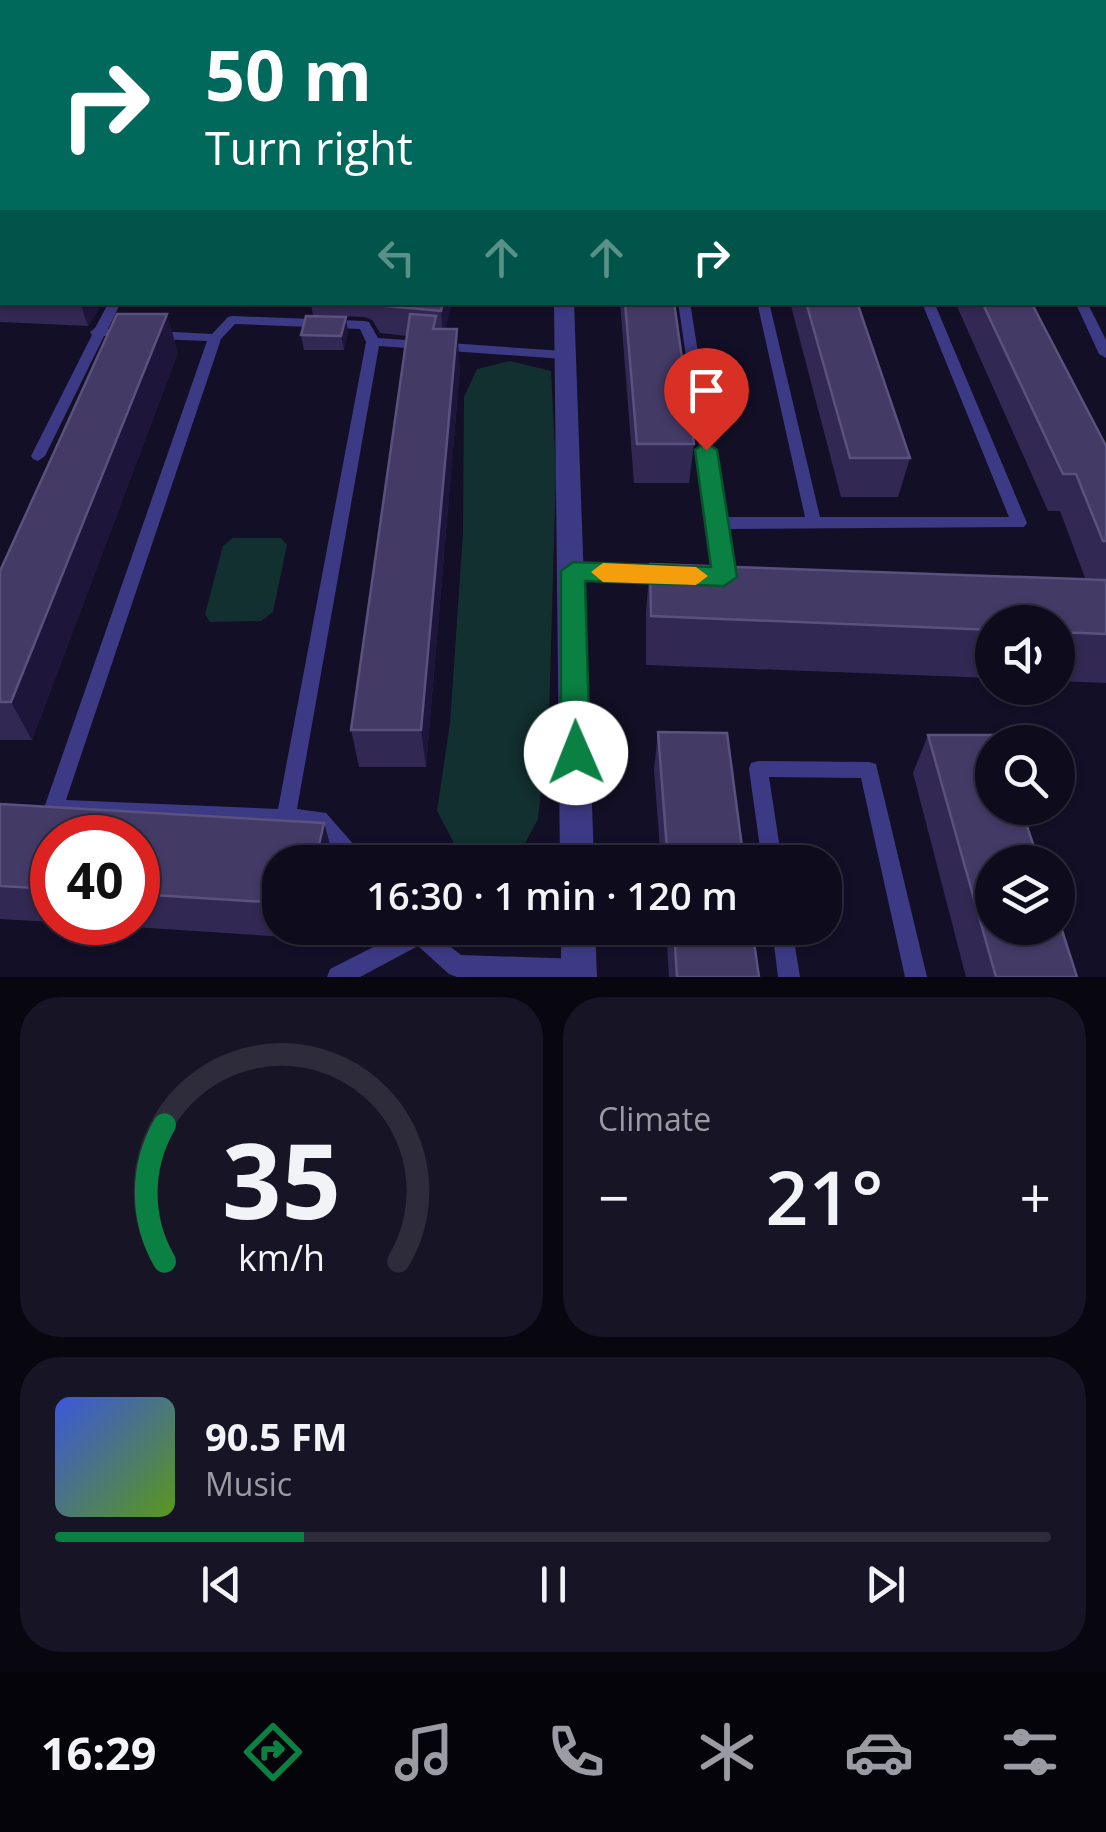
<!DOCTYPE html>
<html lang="en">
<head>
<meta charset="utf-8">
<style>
  :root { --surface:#0e0b1c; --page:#171425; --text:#f1f3f6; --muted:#9b9ba3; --line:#2e2b3b; --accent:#0b8043 }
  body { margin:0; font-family:"Open Sans",sans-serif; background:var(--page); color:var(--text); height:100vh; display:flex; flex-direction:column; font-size:38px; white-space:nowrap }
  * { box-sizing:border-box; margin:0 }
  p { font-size:32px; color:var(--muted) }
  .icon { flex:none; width:55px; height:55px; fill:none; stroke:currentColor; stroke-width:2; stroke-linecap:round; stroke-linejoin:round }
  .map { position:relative; height:977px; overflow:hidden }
  .drawer { display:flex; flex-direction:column; gap:20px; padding:20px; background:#08060f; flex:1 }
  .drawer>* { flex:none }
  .hud { position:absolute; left:0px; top:0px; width:1108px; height:305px; box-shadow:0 2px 8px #0004,0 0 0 2px var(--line); background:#00695c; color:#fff; overflow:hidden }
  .controls { position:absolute; left:975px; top:605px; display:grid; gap:20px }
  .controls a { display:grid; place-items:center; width:100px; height:100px; border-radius:50%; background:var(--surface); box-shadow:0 2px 8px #0004,0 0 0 2px var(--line); font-size:50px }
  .speed { position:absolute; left:30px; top:815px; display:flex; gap:20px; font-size:50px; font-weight:700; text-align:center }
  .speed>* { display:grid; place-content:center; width:130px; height:130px; border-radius:50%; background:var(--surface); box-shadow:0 2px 8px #0004,0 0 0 2px var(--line); line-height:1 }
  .speed .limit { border:15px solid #d22; background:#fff; color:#111 }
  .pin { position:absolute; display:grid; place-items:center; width:85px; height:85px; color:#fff; margin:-102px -42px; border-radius:50% 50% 50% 0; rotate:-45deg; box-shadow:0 0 10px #0007 }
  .pin .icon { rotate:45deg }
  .me { position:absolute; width:110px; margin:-55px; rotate:359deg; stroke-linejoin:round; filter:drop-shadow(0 0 8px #0008) }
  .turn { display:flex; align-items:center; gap:35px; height:210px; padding:0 40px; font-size:45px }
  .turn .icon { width:130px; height:130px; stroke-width:2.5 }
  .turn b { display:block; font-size:70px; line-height:85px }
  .lanes { display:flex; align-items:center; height:95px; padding:0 40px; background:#0003; justify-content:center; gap:50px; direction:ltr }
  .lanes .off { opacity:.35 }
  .big { font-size:75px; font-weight:600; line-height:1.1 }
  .drawer .card { flex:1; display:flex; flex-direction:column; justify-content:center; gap:15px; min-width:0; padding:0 35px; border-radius:40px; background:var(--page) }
  .drawer .dial { align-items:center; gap:0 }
  .dial svg { height:260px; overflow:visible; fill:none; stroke:var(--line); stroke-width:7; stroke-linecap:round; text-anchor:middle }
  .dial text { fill:var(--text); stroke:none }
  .song { display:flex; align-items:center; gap:30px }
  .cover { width:120px; height:120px; border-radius:15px; background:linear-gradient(135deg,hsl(230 70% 55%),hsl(90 70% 35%)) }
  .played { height:10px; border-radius:5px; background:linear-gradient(90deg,var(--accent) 25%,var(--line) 25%) }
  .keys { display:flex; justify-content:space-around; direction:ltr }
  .heat { display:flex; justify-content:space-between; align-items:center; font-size:55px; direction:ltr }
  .drawer .tiles { flex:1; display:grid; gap:20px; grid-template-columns:1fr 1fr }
  .card:last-child { grid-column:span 2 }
  .trip { position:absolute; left:262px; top:845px; width:580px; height:100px; border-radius:40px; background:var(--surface); box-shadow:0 2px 8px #0004,0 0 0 2px var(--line); font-weight:600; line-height:100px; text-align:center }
  .tabs { display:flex; height:160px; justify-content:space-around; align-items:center; background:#06040b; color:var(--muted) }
  .tabs .icon { width:70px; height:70px }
  .tabs .active { color:var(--accent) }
  .tabs b { font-size:45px; color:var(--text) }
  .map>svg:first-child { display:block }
  .green { fill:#12302f }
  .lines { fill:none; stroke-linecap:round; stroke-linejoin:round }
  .service { fill:#3d3a85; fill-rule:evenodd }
  .tertiary { fill:#3d3a85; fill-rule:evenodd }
  .secondary { fill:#6f6bff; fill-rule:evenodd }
  .wall { fill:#312854 }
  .shaded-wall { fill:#1d163a }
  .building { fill:#433a66; stroke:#5a527e; stroke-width:2.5 }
  .route { fill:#0b8043; stroke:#07532c; stroke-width:2.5 }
  .slow { fill:#f59e0b }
</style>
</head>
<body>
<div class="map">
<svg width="1106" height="977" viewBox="0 0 1106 977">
  <rect width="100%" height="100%" fill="#130f26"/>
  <path class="green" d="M510,361L551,371L556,471L549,715L538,819L517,858L509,862H464L437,811L450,723L463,533L464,397L477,369Z
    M233,538H281L287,545L273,612L261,621L210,622L205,614L223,546Z"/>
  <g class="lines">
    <path class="service" d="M161,0H177L173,2H159Z
      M0,43H2V49H0Z
      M0,232H2V238H0Z
      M1105,287H1106V295H1105Z
      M109,302H121L108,329L127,330L133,334L127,338L104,336L45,456L38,461L33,459L31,456L92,335L90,332L95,328Z
      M678,302H690L724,517H805L757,302H769L820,517H1009L922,303L934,302L1027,523L1024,527L726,529L733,577L731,581H719Z
      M1075,302H1087L1106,340V358L1099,354Z
      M232,316L364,321L369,322L378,338L563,351L570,355L563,359L379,346L297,809L326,813L363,855L366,862H344L314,828L54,817L47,814L44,808L207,341L155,339L149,335L155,331L212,334L228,317ZM235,324L360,329L366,342L278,809L66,800L221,339Z
      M573,565L667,569L673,571L675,575L673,579L667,581L573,577L567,575L565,571L567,567Z
      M758,761L869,762L876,764L927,977H905L861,778L769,777L782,862H762L749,769L751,763Z
      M402,928H427L461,955L579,959L587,962L590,970L587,977H457L449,974L418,946L360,977H327L330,969L403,932Z
      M772,928H792L800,977H778Z"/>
    <path class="tertiary" d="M0,190L2,191V203L0,202Z
      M1105,235H1106V247H1105Z
      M554,302H574L594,862H560Z
      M561,928H595L597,977H561Z"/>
    <path class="secondary" d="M2,75V85L0,86V76Z"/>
  </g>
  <path class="wall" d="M856,0H961L960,2H862Z
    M1066,0H1106V124L1105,2H1068Z
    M0,256H2V302H103L88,326L0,322Z
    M287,302H452L445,329L460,367L426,767H359L351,730L407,336L380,333L372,320L365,317L313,315L311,304Z
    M620,302H674L694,444L689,483H634Z
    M790,302H857L910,458L898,497H841Z
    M955,302H1031L1106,446V579L1085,578L1060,511H1048Z
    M348,332L344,350H304L301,335Z
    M178,352L32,740H0V571Z
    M650,564L1106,580V683L1058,681V622H992V678L646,665V612Z
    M658,732L744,862H661L654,770Z
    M928,735L1077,977H966L913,773Z
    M0,804L324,823L334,859L333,862H280V928H319L316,939L57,922H138V838H52V922L0,919Z
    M666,928H752L759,977H669Z"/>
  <path class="shaded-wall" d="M943,0H961L960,2H936Z
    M80,302H103L88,326Z
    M443,302H452L443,339L441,311Z
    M167,314L178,352L32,740L11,702Z
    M346,317L348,332L344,350L341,336Z
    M457,329L460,367L426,767L421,730Z
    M324,823L334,859L333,862H315Z
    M313,928H319L316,939Z"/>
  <path class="building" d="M0,0H65L62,2H2V11H0Z
    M429,0H687V2H428Z
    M886,0H943L936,2H892Z
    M1076,0H1106V112L1105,2H1078Z
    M730,1L782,2H730Z
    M2,132V166L0,163L2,143H0V133Z
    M1105,158H1106V204H1105Z
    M0,256H2V285H0Z
    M374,302H443L441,311L376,305Z
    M625,302H674L694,444H637Z
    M806,302H857L910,458H850Z
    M982,302H1031L1106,446V541H1103L1076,474H1063Z
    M117,314H167L11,702H0V571Z
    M410,314L436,316L433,329H457L421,730H351Z
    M306,316L346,317L341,336L301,335Z
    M650,564L1106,580V634L1058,632V622H992V630L651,616Z
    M658,732L727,733L744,862H668Z
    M928,735H997L1000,742H992V808H1021L1039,862H992V928H1058V918L1077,977H996Z
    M0,804L324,823L315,862H280V903L138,894V838H52V889L0,886Z
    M674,928H752L759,977H677Z"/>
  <path class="route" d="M706,442L717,450L737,577L724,586L585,581L590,753L585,762L576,765L566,762L561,753V571L573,562L711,567L695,450Z"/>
  <path class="slow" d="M603,563L696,567L708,576L696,585L603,582L591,572Z"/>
</svg>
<div class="controls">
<a><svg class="icon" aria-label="sound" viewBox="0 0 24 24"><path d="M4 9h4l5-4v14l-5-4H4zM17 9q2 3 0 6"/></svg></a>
<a><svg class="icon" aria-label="search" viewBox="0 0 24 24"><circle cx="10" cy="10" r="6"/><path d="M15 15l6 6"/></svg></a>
<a><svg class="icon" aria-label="layers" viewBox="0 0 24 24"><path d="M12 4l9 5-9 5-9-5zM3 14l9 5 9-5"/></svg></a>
</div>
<div class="speed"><div class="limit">40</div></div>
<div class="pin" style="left:706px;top:450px;background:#d93025"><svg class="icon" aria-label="arrive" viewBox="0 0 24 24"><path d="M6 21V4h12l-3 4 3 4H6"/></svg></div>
<svg class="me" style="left:576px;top:753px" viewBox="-20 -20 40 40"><circle r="19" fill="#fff"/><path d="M0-13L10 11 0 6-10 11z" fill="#0b8043"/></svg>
<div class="trip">16:30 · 1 min · 120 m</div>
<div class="hud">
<div class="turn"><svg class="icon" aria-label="right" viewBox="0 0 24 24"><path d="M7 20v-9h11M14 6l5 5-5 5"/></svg><div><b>50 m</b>Turn right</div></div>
<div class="lanes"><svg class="icon off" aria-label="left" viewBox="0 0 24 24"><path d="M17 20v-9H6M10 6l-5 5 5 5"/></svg><svg class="icon off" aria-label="ahead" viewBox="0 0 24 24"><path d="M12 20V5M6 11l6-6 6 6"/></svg><svg class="icon off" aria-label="ahead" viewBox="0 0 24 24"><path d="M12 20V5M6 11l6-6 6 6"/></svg><svg class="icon" aria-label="right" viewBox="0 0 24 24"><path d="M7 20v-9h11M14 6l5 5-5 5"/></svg></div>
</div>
</div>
<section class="drawer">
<div class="tiles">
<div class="card dial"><svg viewBox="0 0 100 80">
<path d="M14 69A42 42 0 1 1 86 69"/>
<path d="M14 69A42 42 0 0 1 14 27" stroke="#0b8043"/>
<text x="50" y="56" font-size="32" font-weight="700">35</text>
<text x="50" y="72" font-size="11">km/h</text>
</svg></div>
<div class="card"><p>Climate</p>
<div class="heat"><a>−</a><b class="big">21°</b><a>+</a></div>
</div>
<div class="card">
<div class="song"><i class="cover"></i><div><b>90.5 FM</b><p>Music</p></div></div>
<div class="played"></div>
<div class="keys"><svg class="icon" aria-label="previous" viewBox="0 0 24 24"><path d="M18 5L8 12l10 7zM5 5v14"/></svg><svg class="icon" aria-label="pause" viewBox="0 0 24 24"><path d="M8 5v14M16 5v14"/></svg><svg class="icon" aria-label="next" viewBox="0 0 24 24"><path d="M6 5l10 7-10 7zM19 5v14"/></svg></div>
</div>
</div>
</section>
<nav class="tabs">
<b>16:29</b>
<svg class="icon active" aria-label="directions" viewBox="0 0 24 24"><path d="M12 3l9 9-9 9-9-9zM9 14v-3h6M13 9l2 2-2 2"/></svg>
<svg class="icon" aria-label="music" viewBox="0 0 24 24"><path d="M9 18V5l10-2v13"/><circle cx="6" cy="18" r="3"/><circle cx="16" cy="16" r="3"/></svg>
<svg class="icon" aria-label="phone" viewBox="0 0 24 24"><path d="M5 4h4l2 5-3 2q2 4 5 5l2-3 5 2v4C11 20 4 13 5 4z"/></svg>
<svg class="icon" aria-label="climate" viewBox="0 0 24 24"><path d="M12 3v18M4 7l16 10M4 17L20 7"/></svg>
<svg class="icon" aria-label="car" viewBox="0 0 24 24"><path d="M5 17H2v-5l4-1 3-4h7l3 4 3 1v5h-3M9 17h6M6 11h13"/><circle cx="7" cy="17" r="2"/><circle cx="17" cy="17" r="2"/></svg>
<svg class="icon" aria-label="filters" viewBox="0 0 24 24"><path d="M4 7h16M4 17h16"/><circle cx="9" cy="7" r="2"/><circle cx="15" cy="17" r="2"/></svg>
</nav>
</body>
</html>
